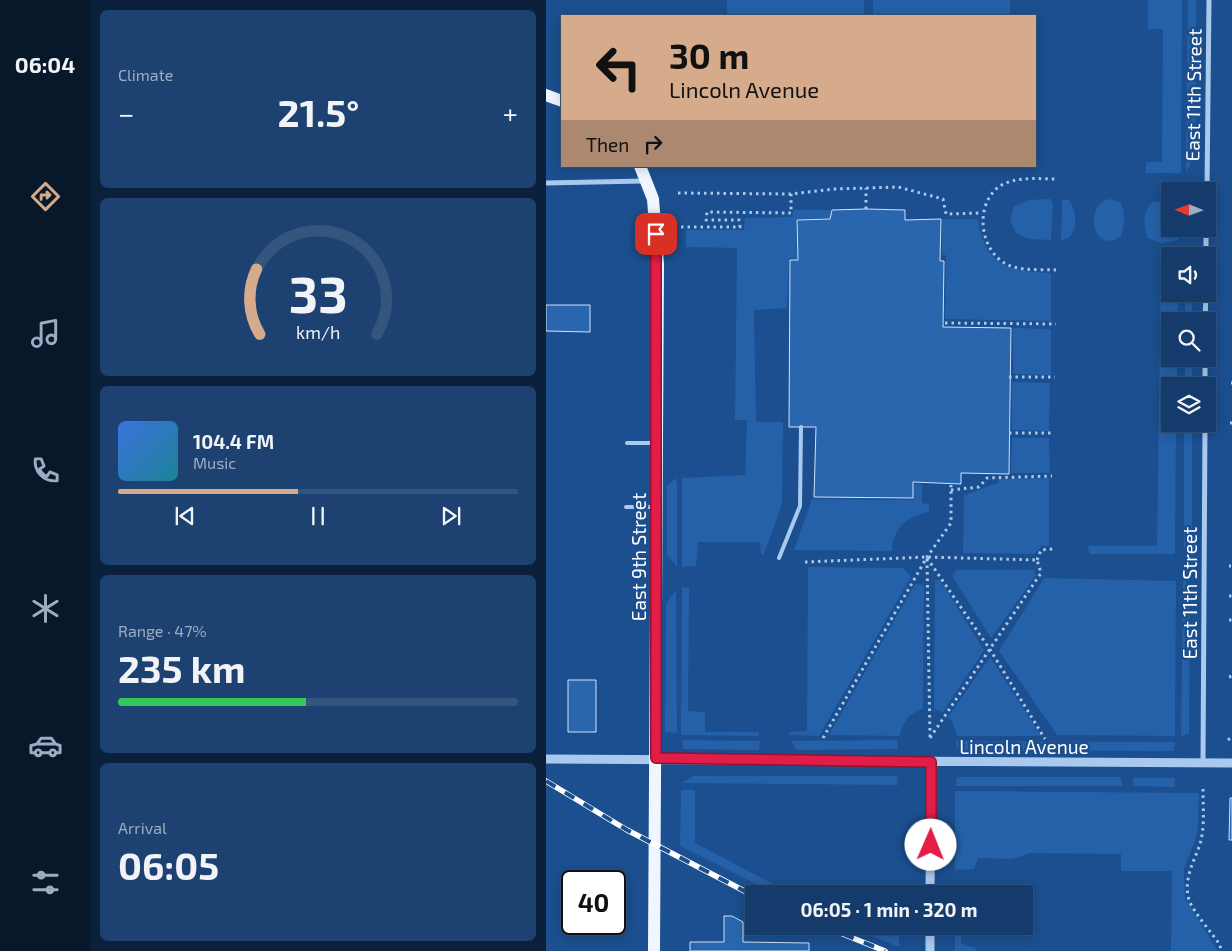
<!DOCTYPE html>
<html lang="en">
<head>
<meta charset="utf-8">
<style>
  :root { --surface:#143b6b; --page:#1d4271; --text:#f1f3f6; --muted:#9dadc1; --line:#33557e; --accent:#d6ab8b }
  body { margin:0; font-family:"Exo 2",sans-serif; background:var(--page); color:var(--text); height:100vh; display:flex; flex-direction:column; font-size:19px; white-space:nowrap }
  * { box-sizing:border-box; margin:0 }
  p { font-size:16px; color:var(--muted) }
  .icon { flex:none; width:28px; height:28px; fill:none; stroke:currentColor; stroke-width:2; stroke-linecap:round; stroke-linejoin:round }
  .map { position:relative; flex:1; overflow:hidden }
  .sheet { display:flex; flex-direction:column; gap:10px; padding:10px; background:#0b203b; width:456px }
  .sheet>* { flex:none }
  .hud { position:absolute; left:15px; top:15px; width:475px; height:152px; border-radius:0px; box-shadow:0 2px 12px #0003,0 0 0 1px var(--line); background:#d6ab8b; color:#111; overflow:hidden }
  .needle { width:32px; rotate:271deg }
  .tools { position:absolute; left:615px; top:182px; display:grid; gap:10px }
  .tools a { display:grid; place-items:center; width:55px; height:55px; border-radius:0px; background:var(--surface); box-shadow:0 2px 12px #0003,0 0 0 1px var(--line); font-size:25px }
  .speed { position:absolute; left:15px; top:870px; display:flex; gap:10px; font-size:25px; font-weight:700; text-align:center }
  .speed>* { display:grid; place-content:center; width:65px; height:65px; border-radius:50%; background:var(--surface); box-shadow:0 2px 12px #0003,0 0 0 1px var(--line); line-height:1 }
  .speed .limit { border:2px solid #111; border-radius:8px; background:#fff; color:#111 }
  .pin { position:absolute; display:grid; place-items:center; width:42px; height:42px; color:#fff; margin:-21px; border-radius:10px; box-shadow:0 2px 8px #0006 }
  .me { position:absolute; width:55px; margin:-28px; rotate:1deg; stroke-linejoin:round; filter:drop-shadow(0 0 4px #0008) }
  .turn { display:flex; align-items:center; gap:18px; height:105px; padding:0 25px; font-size:22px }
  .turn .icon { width:65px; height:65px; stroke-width:2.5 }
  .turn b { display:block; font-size:35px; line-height:42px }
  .then { display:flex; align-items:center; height:48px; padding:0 25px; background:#0003; gap:10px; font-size:19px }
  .big { font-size:38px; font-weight:700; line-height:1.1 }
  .sheet .card { flex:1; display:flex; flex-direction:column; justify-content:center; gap:8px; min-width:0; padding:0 18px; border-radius:8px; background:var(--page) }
  .sheet .dial { align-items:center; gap:0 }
  .dial svg { height:130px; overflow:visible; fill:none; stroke:var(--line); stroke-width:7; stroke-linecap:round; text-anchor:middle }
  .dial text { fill:var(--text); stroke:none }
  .song { display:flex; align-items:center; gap:15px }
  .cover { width:60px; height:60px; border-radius:8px; background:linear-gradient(135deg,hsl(220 70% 55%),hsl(190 70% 35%)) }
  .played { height:5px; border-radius:2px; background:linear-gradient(90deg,var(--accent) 45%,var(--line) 45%) }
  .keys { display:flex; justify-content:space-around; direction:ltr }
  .heat { display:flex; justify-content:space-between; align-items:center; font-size:28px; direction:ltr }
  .charge { height:8px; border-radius:4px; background:linear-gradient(90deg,#34c759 47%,var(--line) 0) }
  .trip { position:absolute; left:199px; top:885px; width:288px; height:50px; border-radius:0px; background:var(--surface); box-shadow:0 2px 12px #0003,0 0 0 1px var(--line); font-weight:700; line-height:50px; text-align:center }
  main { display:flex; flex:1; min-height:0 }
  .tab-bar { display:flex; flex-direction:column; width:90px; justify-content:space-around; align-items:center; background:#08182b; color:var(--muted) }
  .tab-bar .icon { width:35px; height:35px }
  .tab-bar .current { color:var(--accent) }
  .tab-bar b { font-size:22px; color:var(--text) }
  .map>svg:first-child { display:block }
  .green { fill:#2461a8 }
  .building { fill:#2a66ad; stroke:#cfe3fa }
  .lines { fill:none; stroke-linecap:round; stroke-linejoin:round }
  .path { stroke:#a9c9ee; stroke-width:3; stroke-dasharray:2.5 4; stroke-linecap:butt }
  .service { stroke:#a9c9ee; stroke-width:4 }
  .minor { stroke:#a9c9ee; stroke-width:5 }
  .tertiary { stroke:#a9c9ee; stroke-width:9 }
  .primary { stroke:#f0f6ff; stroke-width:12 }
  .rail-casing { stroke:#fff; stroke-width:5.5 }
  .rail { stroke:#1b4f8f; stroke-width:4; stroke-dasharray:11; stroke-linecap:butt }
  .route-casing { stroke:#92132f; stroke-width:12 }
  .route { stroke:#e11d48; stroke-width:9 }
  .labels { text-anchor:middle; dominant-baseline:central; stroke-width:5; stroke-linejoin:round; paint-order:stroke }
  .street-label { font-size:19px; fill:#fff; stroke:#1b4f8f }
</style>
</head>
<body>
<main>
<nav class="tab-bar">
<b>06:04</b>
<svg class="icon current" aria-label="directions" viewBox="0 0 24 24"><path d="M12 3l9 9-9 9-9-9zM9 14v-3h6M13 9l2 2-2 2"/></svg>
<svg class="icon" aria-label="music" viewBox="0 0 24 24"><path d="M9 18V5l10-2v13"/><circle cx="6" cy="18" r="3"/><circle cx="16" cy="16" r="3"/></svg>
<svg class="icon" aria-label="phone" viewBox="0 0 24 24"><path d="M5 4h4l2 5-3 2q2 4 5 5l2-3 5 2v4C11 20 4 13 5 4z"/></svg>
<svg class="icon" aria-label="climate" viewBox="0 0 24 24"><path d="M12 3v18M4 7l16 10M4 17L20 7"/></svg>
<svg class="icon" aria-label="car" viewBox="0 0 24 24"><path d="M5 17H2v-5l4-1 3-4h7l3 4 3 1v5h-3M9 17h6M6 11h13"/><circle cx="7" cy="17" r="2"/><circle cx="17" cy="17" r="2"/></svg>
<svg class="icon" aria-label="filters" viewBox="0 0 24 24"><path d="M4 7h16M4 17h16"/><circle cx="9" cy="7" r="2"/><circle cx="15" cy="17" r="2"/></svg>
</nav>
<section class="sheet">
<div class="card"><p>Climate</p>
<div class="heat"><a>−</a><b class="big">21.5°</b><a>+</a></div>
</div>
<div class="card dial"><svg viewBox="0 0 100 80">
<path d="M14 69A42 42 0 1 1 86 69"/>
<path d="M14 69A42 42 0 0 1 12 29" stroke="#d6ab8b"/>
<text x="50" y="56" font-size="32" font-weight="700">33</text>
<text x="50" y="72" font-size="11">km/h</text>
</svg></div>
<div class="card">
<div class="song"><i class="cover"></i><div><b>104.4 FM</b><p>Music</p></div></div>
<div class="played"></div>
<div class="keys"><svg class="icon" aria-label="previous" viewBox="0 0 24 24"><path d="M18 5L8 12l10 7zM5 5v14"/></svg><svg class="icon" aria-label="pause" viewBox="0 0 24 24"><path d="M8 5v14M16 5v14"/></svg><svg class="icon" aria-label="next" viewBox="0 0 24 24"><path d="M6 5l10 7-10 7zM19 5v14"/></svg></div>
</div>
<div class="card"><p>Range · 47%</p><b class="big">235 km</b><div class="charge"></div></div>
<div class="card"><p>Arrival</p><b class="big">06:05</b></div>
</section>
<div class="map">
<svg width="686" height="951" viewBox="0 0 686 951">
  <rect width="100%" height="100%" fill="#1b4f8f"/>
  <path class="green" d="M181,0H318V16H181Z
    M327,0H464V16H327Z
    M602,0H636L635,173H600V162H616L617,29H602Z
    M642,0H650L649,156L640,172Z
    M505,199L507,206L505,240L483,239L470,233L464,221L468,206L482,200Z
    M516,199L523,200C532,211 533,240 515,240Z
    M564,199L575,203C579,213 579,226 575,236C545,257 538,202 564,199Z
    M608,202L624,201V229H633L632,240L615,243L602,238C597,226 596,209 608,202Z
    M247,210H285L284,218L250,219L251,259L243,258L241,308L208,310L210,422H237L236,504L218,554H215L214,542H152L150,566L136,567V478L199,475L201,420H189L191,248L140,247V230H198L199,218L246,217Z
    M396,219H432C438,265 463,272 505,273V321L399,319L400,255H396Z
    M615,263L624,265V294H632V321H624V359H631V386H624V424H630L629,554H544L541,546H611Z
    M639,294H646V321H639Z
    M467,328L505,329V375L467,374Z
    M639,359H646V386H639Z
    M466,382L504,383L503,431L466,430Z
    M638,424H646V537L638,549Z
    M466,438H503L504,473H465Z
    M130,478L131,483V567L121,555V486Z
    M503,478V546H496L488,554L417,553L418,495C430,492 440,486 452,483L453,479Z
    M368,484H376V503L383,504V512C361,516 347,528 346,551L248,550L266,499L367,500Z
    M262,567L357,568L365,577L273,736L242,735L245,732L261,731Z
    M410,570H488L490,575L445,638L406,576Z
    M498,578L630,581L629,736L511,735L453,651Z
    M637,579L642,584L644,594L643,734L635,736Z
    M389,580H394L438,650L397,712L388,709Z
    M369,584L378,585L377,709C364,713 356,721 354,736L283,735Z
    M136,587L143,588L142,711L159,712V732H213V736L135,735Z
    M130,590L131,733L119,732L120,603Z
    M444,657L495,736H411L407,723L402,717Z
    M136,740L214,741L213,750L137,749Z
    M351,740L352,749L251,750L245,741Z
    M410,741L629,742L628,751L411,750Z
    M147,776H351L352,785L136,783Z
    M411,777H574L577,786H410Z
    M587,778H629V787L587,786Z
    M135,790H149V843L246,894H230L134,846Z
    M409,791L653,793L652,827L649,841L638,869L639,898L672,951H625L626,871H575V854L484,853L466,859L432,858L428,869L409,870Z
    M302,926H353V947Z
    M409,926H415V944L430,948L429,951H409Z"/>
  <path class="building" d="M320,209L359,210V220L395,219L394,261H398L397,327L465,328L463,474L415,473V484L367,482V498L268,497L270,427H243L244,260H252L251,220L284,219L286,210Z
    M0,305H44V332L0,331Z
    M22,680H50V732H22Z
    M684,798H686V840H683Z
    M178,916H186L197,922V942L263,943V951H144V942H178Z"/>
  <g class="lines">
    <path class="path" d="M132,193L245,194L289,189L352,187L397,199L400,214L436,213
      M320,209V188
      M135,227H194L193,220H160L161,212L245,213V194
      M510,270C497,269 481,271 468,267C434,258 426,205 454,186C470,176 493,179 511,179
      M399,323L510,324
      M463,377H509
      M685,383H686
      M684,423H686
      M463,433H506
      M405,490L433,487L441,478L506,476
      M381,558L445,651L499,739
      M381,559L384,738
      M491,560L495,550L507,549
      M259,562L381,557L491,560L495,573L384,738
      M683,566H685
      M683,596H686
      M683,620H686
      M683,677L686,676
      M277,738L381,557L405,523V485
      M682,740L686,737
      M657,789C657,807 659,827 654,844C648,862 637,879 643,900C648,913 666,933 674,945L675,951"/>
    <path class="service" d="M81,443H108
      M80,507H109
      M233,558L254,506L255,427"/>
    <path class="minor" d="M0,183L98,181
      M661,191L663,0
      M660,256V229
      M659,321L660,294
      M659,386V359
      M657,763L659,424"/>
    <path class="tertiary" d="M0,759L686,763
      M384,894L385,762
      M384,951V926"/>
    <path class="primary" d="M0,95L16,101
      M94,166L107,199L112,264L108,951"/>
    <g class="rail-casing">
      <path id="rail" d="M0,781L81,830L208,896
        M277,926L339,951"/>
    </g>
    <use href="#rail" class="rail"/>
  </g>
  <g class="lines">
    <g class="route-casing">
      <path id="route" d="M110,234V758L385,762V845"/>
    </g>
    <use href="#route" class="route"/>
  </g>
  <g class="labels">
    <g class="street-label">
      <text transform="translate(647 95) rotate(-89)">East 11th Street</text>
      <text transform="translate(92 557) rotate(-90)">East 9th Street</text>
      <text transform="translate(643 593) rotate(-90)">East 11th Street</text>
      <text x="478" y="746">Lincoln Avenue</text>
    </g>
  </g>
</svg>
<div class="tools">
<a><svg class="needle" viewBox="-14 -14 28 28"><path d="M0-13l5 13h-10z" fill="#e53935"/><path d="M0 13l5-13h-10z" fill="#9dadc1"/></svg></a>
<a><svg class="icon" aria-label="sound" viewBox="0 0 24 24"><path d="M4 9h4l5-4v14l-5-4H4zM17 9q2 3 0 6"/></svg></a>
<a><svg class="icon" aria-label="search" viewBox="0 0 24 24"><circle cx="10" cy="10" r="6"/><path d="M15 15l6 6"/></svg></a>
<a><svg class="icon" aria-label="layers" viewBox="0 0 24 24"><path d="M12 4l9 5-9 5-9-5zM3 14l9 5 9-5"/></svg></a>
</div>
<div class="speed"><div class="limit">40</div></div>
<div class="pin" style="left:110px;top:234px;background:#d93025"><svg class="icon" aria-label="arrive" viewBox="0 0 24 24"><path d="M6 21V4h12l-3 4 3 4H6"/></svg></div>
<svg class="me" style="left:385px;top:845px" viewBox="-20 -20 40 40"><circle r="19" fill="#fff"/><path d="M0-13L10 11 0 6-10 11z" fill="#e11d48"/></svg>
<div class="trip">06:05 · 1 min · 320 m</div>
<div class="hud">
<div class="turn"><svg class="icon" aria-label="left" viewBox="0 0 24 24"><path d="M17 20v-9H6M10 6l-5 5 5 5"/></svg><div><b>30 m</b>Lincoln Avenue</div></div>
<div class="then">Then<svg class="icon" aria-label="right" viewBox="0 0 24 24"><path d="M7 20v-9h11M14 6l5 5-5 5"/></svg></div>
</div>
</div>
</main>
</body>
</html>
